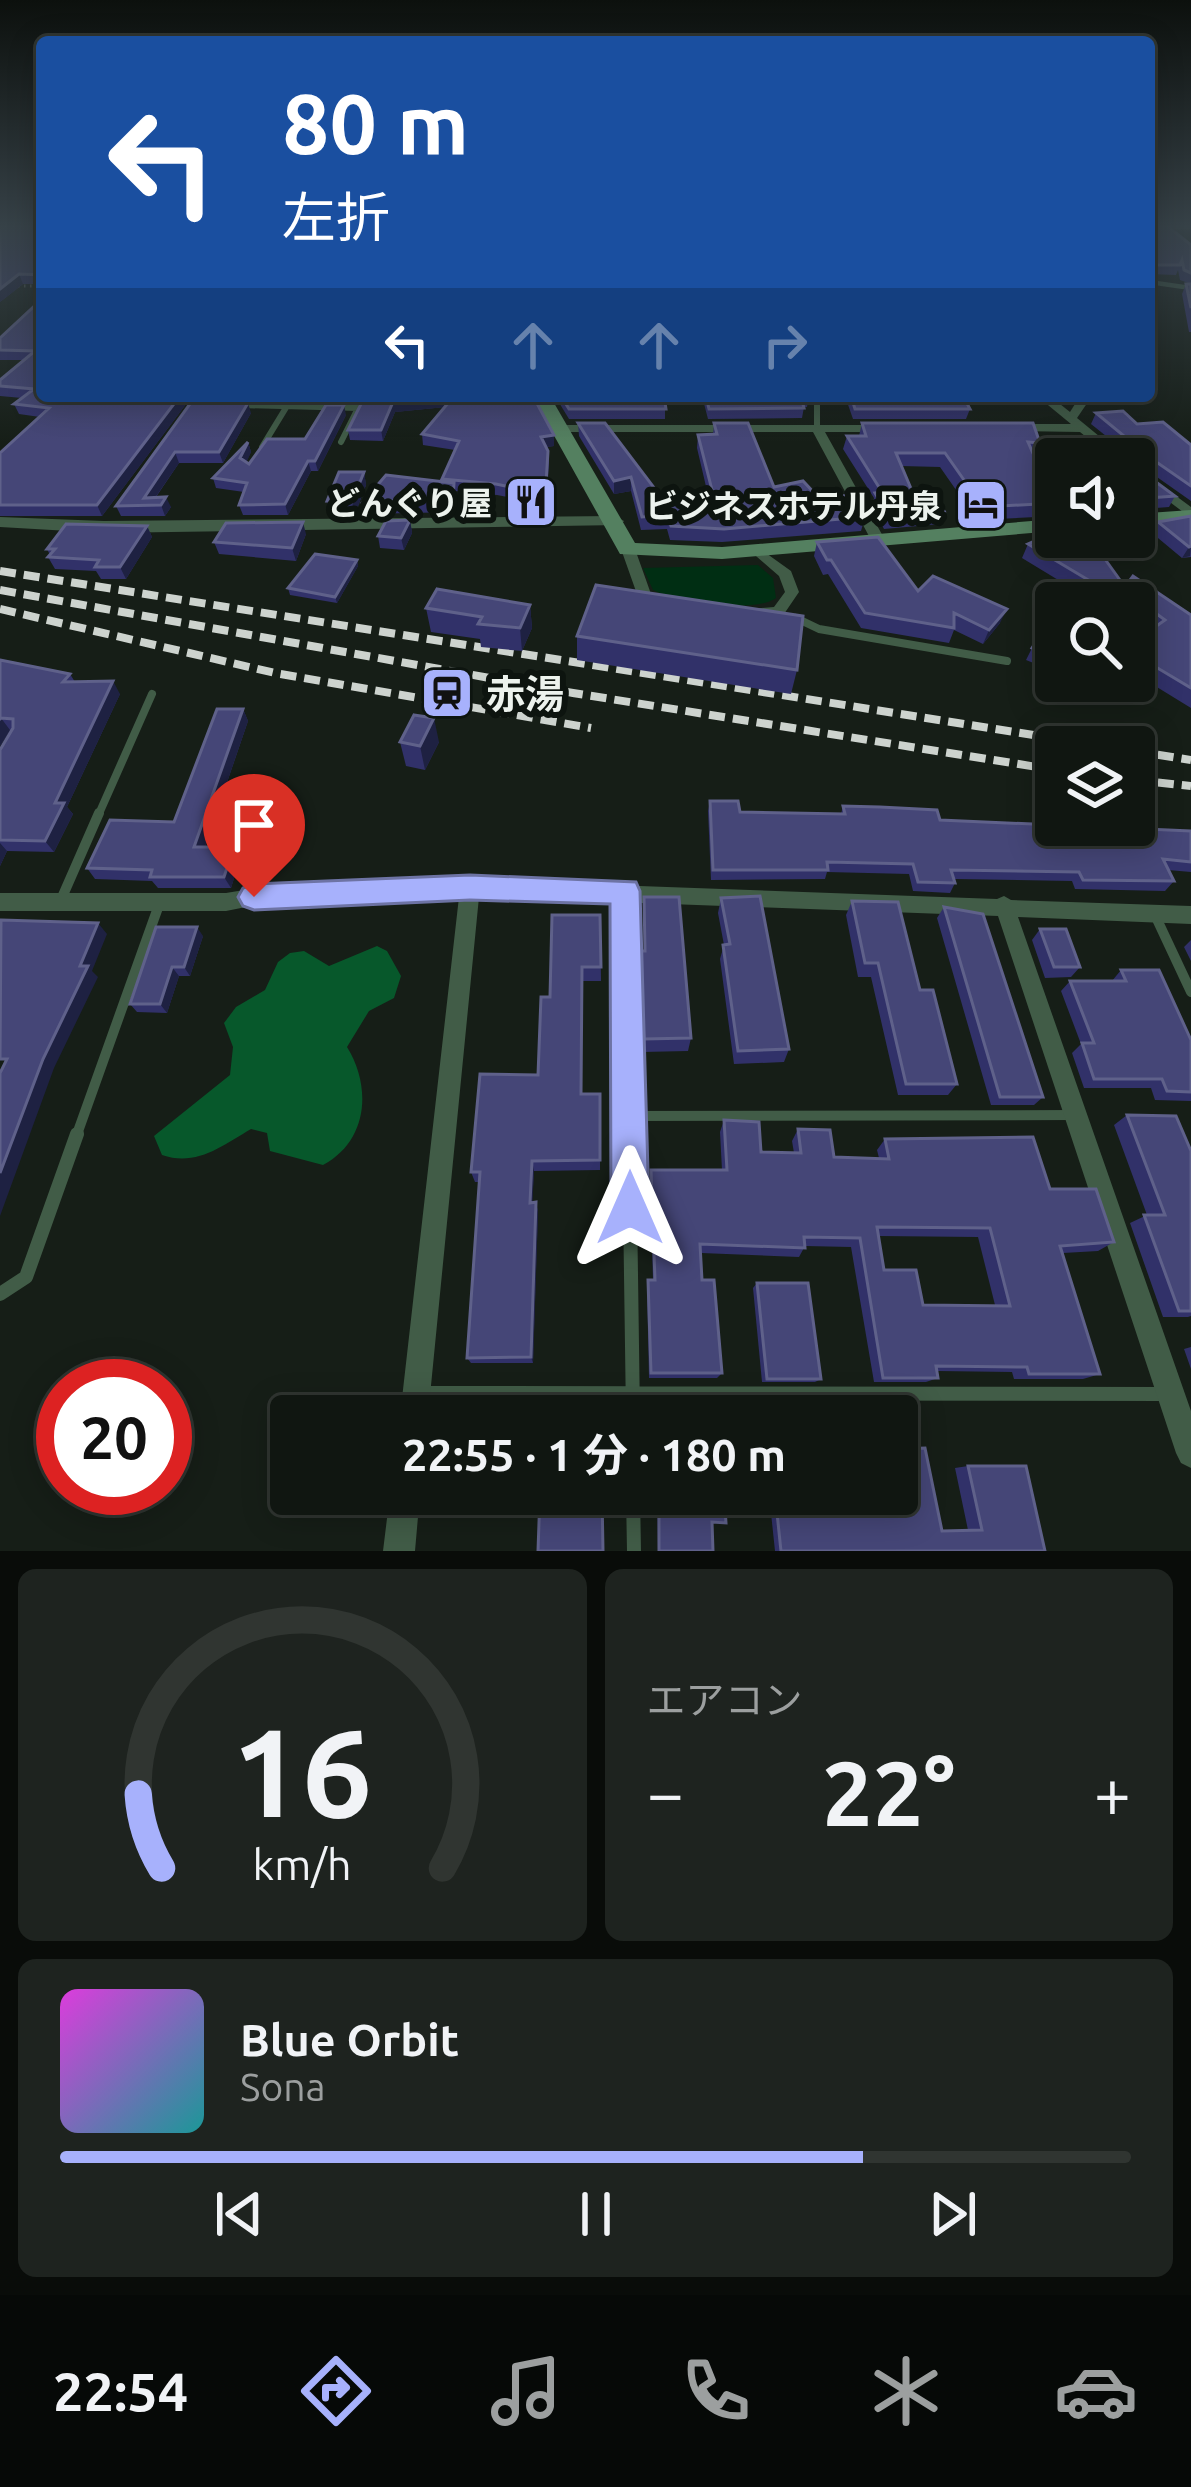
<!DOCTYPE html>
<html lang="ja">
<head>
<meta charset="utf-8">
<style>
  :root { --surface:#101611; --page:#1e231f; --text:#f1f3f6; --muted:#9c9f9f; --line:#303531; --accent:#a7b1fc }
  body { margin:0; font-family:Ubuntu,"Noto Sans JP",sans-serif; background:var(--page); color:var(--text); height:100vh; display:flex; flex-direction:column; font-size:45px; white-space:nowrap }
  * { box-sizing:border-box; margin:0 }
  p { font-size:39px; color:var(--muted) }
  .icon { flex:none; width:66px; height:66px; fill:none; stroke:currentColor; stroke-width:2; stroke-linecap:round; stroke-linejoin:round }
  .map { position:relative; height:1551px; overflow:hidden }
  .drawer { display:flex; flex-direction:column; gap:18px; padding:18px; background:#090c09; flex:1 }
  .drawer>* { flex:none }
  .hud { position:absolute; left:36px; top:36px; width:1119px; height:366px; border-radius:12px; box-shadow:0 6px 30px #0003,0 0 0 3px var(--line); background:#1a4fa0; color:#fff; overflow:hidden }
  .fabs { position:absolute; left:1035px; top:438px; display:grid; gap:24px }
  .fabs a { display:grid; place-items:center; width:120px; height:120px; border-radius:12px; background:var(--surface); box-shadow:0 6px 30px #0003,0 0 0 3px var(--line); font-size:60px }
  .speed { position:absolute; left:36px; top:1359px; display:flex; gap:24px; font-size:60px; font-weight:700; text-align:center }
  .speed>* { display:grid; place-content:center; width:156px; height:156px; border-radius:50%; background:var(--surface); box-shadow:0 6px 30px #0003,0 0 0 3px var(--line); line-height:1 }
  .speed .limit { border:18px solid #d22; background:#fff; color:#111 }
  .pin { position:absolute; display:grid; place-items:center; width:102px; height:102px; color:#fff; margin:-123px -51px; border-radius:50% 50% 50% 0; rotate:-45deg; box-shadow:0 0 12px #0007 }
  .pin .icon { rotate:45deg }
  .me { position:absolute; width:132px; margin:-66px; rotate:0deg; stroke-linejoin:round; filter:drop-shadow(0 0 9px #0008) }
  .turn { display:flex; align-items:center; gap:42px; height:252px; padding:0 48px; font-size:54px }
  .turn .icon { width:156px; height:156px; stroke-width:2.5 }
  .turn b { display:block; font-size:84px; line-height:102px }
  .lanes { display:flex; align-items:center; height:114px; padding:0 48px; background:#0003; justify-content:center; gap:60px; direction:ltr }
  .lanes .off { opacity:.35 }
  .big { font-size:90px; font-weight:700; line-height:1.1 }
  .drawer .card { flex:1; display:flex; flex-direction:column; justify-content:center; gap:18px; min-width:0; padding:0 42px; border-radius:18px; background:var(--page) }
  .drawer .dial { align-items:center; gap:0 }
  .dial svg { height:312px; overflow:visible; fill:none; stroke:var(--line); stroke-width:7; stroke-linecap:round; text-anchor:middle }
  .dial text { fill:var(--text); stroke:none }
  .song { display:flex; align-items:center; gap:36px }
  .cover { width:144px; height:144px; border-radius:18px; background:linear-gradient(135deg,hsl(300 70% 55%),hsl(180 70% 35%)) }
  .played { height:12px; border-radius:6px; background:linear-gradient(90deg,var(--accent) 75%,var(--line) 75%) }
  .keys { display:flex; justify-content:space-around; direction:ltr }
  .heat { display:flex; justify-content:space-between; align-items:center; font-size:66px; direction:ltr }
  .drawer .tiles { flex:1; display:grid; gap:18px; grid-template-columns:1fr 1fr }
  .card:last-child { grid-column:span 2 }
  .trip { position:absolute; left:270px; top:1395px; width:648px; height:120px; border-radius:12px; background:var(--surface); box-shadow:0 6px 30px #0003,0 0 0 3px var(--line); font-weight:700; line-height:120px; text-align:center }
  .tabs { display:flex; height:192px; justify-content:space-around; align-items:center; background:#060907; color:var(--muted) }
  .tabs .icon { width:84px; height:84px }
  .tabs .current { color:var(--accent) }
  .tabs b { font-size:54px; color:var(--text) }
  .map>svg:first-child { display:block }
  .green { fill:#002e13 }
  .water { fill:#07582b }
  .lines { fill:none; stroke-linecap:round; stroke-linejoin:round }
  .path { stroke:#575e58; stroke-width:3; stroke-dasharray:1.5 4.5; stroke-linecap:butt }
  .service-far4 { stroke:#415c47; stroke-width:4.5 }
  .service-far3 { stroke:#415c47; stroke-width:6 }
  .service-far2 { stroke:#415c47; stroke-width:8 }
  .service-far1 { stroke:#415c47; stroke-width:10 }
  .service { stroke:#415c47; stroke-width:14 }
  .minor { fill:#415c47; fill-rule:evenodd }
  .tertiary { fill:#415c47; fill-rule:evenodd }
  .secondary { fill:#548060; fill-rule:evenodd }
  .rail { stroke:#cdd3ce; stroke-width:8; stroke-dasharray:16 8; stroke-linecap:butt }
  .wall { fill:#313169; fill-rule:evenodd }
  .shaded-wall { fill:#1e2142 }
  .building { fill:#454677; stroke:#5f618a; stroke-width:3; fill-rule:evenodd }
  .route { fill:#a7b1fc; stroke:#6d73a4; stroke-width:3 }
  .labels { text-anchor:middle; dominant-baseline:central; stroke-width:12; stroke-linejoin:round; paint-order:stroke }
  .far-poi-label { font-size:33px; font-weight:bold; fill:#ecf2ed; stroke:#0d140f; text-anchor:end }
  .poi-label { font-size:39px; font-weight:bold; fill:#ecf2ed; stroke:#0d140f; text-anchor:start }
</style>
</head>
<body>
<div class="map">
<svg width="1191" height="1551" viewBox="0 0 1191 1551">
  <rect width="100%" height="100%" fill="#161e17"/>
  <path class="green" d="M758,565L773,578L776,598C754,614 677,602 653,590L643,568Z"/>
  <path class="water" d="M377,946L387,951L401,976L394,998L369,1011L347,1047C372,1087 368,1141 323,1165L270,1151L267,1133L251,1129C222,1146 196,1167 162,1155L154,1136L230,1075L233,1047L224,1023L236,1007L265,990L278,962L290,953L304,951L329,966Z"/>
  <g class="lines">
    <path class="path" d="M18,286H42"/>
    <path class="service-far4" d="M1149,227H1191
      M1149,282L1191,288"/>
    <path class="service-far3" d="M817,396V428
      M240,405L358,408L341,442
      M262,447L287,406"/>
    <path class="service-far2" d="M796,618L819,629L1007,661
      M98,816L152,694"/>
    <path class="service-far1" d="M625,893L629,1137
      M60,902L99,813
      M1154,913L1191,992
      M629,1116L1074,1115
      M76,1137L160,902"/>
    <path class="service" d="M629,1134L633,1416
      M0,1294L26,1277L77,1134
      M422,1393L1167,1394
      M633,1494L634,1551"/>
    <path class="minor" d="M1037,396H1050L1070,412L1080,396H1092L1077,418L1127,459H1113L1080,432L1010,431V425L1014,424H1071Z
      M556,425H889V431L885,432H825L884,538L877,542L870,538L813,432H560L556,431Z
      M1134,465L1191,507V518L1134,475Z
      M628,545L635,549L651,594L663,599V605H653L638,597L621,549Z
      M756,546L791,571L799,592L784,614L751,619L743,614L751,609L774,607L785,592L779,576L749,550Z
      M470,880L997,899L1004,896L1011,900L1191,906V924L1018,917L1191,1411V1468L1181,1463L1176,1453L998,916L479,897L428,1416H400L459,897L281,900L226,911H0V893H226L281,884Z
      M390,1494H420L415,1551H383Z"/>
    <path class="tertiary" d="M615,516L624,521L621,525L104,533L0,527V517L104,521Z"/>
    <path class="secondary" d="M532,396H550L635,543L722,547L1056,519V531L722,559L620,554Z
      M1191,510V522L1134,526V514Z"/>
    <path class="rail" d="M0,571L1109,747
      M0,590L573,693L1056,770
      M0,609L275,673L591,728
      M1134,751L1191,760
      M1134,780L1191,786"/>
  </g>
  <path class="wall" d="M42,225V284H23L0,302Z
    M1149,225L1191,245V284L1180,280L1178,270L1176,275L1149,274Z
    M1186,284H1191V332H1189L1182,294Z
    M0,338L192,396L102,516H0V453L40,417L19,414L14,404L22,398L0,396V380L23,360H0Z
    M205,396H533L554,435V446L546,447L549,462L546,511H518V499L497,495L455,491V512L366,514L363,502L443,482L455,450L423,445L422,434L445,407L395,412L383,441L350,440L348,430L361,401Z
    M555,396H670V403H665V419H569Z
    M702,396H809L807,407H804L802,418L708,419Z
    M845,396H963L970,409L966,419H853Z
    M192,401L251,413L223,463H179L156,497L171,507L165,516H121L116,506Z
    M1096,413L1137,424L1191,445V501L1137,463V468L1175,496L1169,507L1143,509L1134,500V459H1098L1101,452H1126L1091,424Z
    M346,415L318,471H311L288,515H243L239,505L244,492L216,488L213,478L248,442L251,452L246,462L249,464L305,439Z
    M578,423L664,501L708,495L697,448L698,435H713L714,423L774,487L819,498L865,517L861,531L722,542L670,540L667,529L641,530L631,491L614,494L579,436Z
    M862,423L1040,443L1035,456L1049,490L1056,489V516L977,520L940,467L901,466L915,498L944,511L940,524L884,529L872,507L874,498L843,449L847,436H859Z
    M364,472L366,485L355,514H330L327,501Z
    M1191,516V557L1182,558L1152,533L1158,522Z
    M410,520L412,533L404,550L380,548L378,536Z
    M1041,524L1126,547L1118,561H1106L1125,587L1191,615V708L1134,673V642L1151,630L1139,621L1135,627L1134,626V603H1096L1022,558L1028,544L1036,540L1035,537Z
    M147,526L152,537L126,579H101L96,571L55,569L48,557L50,555L47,549Z
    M306,534L296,561L219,554L214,542Z
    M817,542L918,591L1000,623L983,644L954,630L949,643L861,628L828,574L823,575L814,556Z
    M357,560L358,566L337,603L290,595L288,588Z
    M530,605L532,628L522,651L481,647L480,639L431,632L426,608Z
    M577,636L797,670L791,694L577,660Z
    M1056,636V672L1026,660L1032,648Z
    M0,660L70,674L75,682L120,694L67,807L73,814L54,852L7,851L0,866V750L12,730H10L0,746Z
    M1077,681H1106L1100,691Z
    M243,709L248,721L205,847H234L240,859L231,888H158L152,881L95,879L87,868L174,822Z
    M400,742H439L425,770L406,766Z
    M710,801L740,812L841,814L843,806L940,820L1191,831V872L1168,870L1174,881L1165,891L1075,889L1072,881L954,879L955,883L950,893L913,891L909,874L827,872L825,879L711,880L708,811Z
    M644,897L691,1038L688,1051L642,1052L638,966L639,951H644Z
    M721,898L789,1049L784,1062L734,1064L720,959L724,945L718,913Z
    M852,901L920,990L957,1084L948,1095H898L871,977H858L846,915Z
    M944,907L1043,1097L1034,1105H991L937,918Z
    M600,915L601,981H582V1094H600V1170L534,1171L532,1203L536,1202L538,1212L533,1363H471L467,1358L479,1182H475L471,1172L538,1075L550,997Z
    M1040,929L1080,967L1071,977L1045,978L1032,940Z
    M203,936L190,976H179L167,1013L137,1012L130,1004Z
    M1191,940V961L1184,947Z
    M1121,970L1191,1040V1101L1155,1100L1151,1088H1084L1072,1053L1081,1044L1061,991L1070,981H1112Z
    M1127,1115L1191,1151V1316L1188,1317H1163L1130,1223L1147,1215L1114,1125Z
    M724,1120L761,1152L794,1153L792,1141L798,1129L834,1157L879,1158L877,1150L885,1139L1050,1189L1114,1242L1098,1251L1063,1253L1100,1374L1083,1379H1014L1012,1372L937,1371L938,1378L926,1382H874L851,1247L805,1246L799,1257L701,1253L702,1280L722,1373L717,1378H649L647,1288L648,1280H653L650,1181L651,1170H722L720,1132ZM878,1236L978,1237L995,1305H923L884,1270Z
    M757,1283L821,1379L815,1382H762L753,1288Z
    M1191,1347V1369L1184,1349Z
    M968,1466L1045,1551H775L769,1494H897L942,1530H968L955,1468Z
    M657,1494H724L712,1522L713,1551H658Z"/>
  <path class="shaded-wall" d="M19,274L23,284L0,302V289Z
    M180,396H192L102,516L97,505Z
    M455,396L456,406L395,412L383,441L381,430L393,402Z
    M248,403L251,413L223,463L219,452Z
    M344,405L346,415L318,471L315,461Z
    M554,435V446L541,448V437Z
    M248,442L251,452L244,468L240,458Z
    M175,452L179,463L150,505L144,498Z
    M308,461L311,471L288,515L285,504Z
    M364,472L366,485L355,514L352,502Z
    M631,477V491L614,494V481Z
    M166,497L171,507L165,516L161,505Z
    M410,520L412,533L404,550L401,538Z
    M303,522L306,534L296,561L292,548Z
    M147,526L152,537L126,579L120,567Z
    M1191,546L1190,556L1182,558L1189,547Z
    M357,560L358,566L337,603L335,597Z
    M530,605L532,628L522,651L520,628Z
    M1007,609L1000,623L983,644L989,630Z
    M113,681L120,694L67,807L73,814L54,852L45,841L55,803Z
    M243,709L248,721L201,858L194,847Z
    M1,718L10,730L0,746V719Z
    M434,718L439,742L425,770L420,746Z
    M0,843L7,851L0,866Z
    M234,847L240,859L231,888L224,877Z
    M98,923L107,934L92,971L98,977L54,1068L0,1216V1173L43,1059Z
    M197,927L203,936L190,976L184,967Z
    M172,967L179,976L167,1013L160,1004Z
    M532,1161L534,1171L532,1212L530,1203Z
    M536,1202L538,1212L533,1363L531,1357Z"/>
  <path class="building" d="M0,225H42V275L19,274L0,289Z
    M1149,225H1166L1191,245V273L1184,270L1182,260L1180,265H1149Z
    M1186,284H1191V308Z
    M42,299V396H180L97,505H0V453L49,408L14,404L34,389L0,386V380L35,351L0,350V338Z
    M361,396H449L393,402L381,430H348L363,400Z
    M454,396H533L554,435L541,437L548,451L545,500H517L519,489L496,484L442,479L459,441L422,434Z
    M561,396H664L666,409H569Z
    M706,396H809V397H801L804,408L709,409Z
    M851,396H963L970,409H855Z
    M192,401L248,403L219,452H175L144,498L166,497L161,505L116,506Z
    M326,405H344L315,461H308L285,504L239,505L247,483L213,478L248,442L240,458L249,464L267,439H305Z
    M1123,411L1137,424L1163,422L1191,445V486L1139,450L1137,468L1175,496L1149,498L1134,484V459H1108L1101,452H1133L1135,445L1096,413Z
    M578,423H605L664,501L713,494L698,435L717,434L714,423H748L774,487L803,481L819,498L852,495L865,517L724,529L671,526L668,515L642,517L631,477L614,481Z
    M862,423H1033L1040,443L1028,442L1049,490L1056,489V503L983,507L945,453H896L915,498L935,496L944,511L888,515L875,493L882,492L847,436H866Z
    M339,472H364L352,502L327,501Z
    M386,475L454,483L453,499L363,502Z
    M1191,516V546L1189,547L1158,522Z
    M410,520L401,538L378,536L386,521Z
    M303,522L292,548L214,542L226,523Z
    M1056,522V537H1118L1126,547L1097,548L1125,587L1133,576L1191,615V688L1134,654V642L1165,620L1131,595L1144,613L1134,607V603H1127L1028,544L1048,535L1041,524Z
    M66,524L147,526L120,567H95L99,560L48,557L55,549H47Z
    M878,537L918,591L933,576L1007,609L989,630L954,613V628L865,613L831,560H827L817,542Z
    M315,554L357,560L335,597L288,588Z
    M596,585L803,616L797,670L577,636Z
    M437,589L530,605L520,628L478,624L482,617L426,608Z
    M1043,631L1056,636V657L1032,648Z
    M0,660L70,674L63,682L113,681L55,803H64L45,841L0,840V750L13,728V719L1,718L0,719Z
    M217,709H243L194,847H234L224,877H150L152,870L87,868L110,820L174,822Z
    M414,715L434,718L420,746L400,742Z
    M710,801H738L740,812L845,814L843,806L880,807L937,810L940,820L1191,831V862L1163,859L1174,881L1083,880L1079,872L951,870L955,883L918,882L913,864L827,862L828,870H713Z
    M760,896L789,1049L738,1051L723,945L730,944L721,898Z
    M644,897H679L691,1038L644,1039L639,951H645Z
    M852,901L898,902L920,990H933L957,1084H906L878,963H865Z
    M944,907L983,914L1043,1097H1000Z
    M552,915H600L601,967H582L581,1094H600V1160L532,1161L530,1203L536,1202L531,1357L467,1358L480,1172H471L480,1074L538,1075L541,997H550Z
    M1,920L98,923L80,966H88L43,1059L0,1173V1073L7,1059H0Z
    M156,927H197L184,967H172L160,1004H130Z
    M1040,929H1066L1080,967H1054Z
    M1121,970H1159L1191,1040V1092L1167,1091L1162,1079H1094L1082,1043H1094L1070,981H1126Z
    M1127,1115L1176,1116L1191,1151V1311H1179L1144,1215H1165Z
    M724,1120L759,1122L761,1152L801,1153L798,1129L830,1130L834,1157L889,1159L885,1139L1033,1137L1050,1189H1096L1114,1242L1060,1246L1100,1374H1029L1027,1367L936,1366L938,1378H883L860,1238L804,1237L805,1248L700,1244L702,1280H714L722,1373H651L648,1280H655L651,1170H727ZM877,1227L990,1228L1010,1306L923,1305L916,1270H884Z
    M757,1283H808L821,1379H767Z
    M925,1448L942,1531L982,1530L968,1466H1026L1045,1551H781L775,1494H897V1449Z
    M540,1494H602L603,1551H538Z
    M659,1494H724L726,1523L712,1522L713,1551H659Z"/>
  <linearGradient id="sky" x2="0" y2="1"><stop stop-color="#0c100d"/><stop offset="0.51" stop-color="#364147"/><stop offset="1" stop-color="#364147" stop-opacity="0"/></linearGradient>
  <rect width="1191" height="442" fill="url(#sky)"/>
  <path class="route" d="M470,875L636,882L640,891L649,1208L644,1222L630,1228L616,1222L611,1208L610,904L470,900L254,910L243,906L238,897L243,888L254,884Z"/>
  <defs>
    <g id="restaurant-square" transform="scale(2.7)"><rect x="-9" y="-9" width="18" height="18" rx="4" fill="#a7b1fc" stroke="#0d140f"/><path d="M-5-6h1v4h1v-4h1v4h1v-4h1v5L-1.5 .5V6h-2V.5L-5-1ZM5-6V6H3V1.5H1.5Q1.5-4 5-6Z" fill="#111"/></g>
    <g id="hotel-square" transform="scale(2.7)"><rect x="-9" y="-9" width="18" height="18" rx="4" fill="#a7b1fc" stroke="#0d140f"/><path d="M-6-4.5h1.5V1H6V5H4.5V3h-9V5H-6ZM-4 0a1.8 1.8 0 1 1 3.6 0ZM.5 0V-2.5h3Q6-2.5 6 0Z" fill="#111"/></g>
    <g id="station-square" transform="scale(2.7)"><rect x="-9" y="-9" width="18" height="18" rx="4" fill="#a7b1fc" stroke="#0d140f"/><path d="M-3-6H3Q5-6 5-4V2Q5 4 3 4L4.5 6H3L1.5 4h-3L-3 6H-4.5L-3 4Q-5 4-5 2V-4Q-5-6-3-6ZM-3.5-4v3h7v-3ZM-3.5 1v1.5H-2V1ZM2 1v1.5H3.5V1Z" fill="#111"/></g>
  </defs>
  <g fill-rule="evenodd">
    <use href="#restaurant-square" x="531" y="502"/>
    <use href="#hotel-square" x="981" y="505"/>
    <use href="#station-square" x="447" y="693"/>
  </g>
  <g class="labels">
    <g class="far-poi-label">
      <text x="492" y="502">どんぐり屋</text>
      <text x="942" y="505">ビジネスホテル丹泉</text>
    </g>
    <g class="poi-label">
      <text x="486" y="693">赤湯</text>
    </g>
  </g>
</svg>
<div class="fabs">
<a><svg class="icon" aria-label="sound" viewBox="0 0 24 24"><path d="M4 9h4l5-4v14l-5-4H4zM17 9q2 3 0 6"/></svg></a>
<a><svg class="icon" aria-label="search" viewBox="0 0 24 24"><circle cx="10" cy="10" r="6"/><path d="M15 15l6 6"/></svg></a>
<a><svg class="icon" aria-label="layers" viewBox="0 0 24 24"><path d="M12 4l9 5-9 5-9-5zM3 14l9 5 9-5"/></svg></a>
</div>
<div class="speed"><div class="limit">20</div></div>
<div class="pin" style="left:254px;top:897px;background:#d93025"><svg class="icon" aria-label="arrive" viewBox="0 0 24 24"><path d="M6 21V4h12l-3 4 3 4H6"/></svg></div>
<svg class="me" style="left:630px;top:1208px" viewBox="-20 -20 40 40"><path d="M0-17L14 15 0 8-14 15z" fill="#a7b1fc" stroke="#fff" stroke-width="4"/></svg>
<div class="trip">22:55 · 1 分 · 180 m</div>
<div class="hud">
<div class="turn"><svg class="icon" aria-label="left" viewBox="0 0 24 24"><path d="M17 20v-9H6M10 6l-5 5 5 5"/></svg><div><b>80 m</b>左折</div></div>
<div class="lanes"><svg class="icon" aria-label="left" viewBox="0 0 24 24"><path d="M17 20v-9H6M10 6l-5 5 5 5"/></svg><svg class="icon off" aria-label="ahead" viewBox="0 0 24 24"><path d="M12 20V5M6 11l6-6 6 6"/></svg><svg class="icon off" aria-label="ahead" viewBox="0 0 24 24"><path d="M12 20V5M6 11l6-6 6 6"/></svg><svg class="icon off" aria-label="right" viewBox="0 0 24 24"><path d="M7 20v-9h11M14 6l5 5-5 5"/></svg></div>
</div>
</div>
<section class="drawer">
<div class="tiles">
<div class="card dial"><svg viewBox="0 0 100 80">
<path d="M14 69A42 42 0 1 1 86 69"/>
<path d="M14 69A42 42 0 0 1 8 50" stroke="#a7b1fc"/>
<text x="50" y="56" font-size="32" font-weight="700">16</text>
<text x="50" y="72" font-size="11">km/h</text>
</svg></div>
<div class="card"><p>エアコン</p>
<div class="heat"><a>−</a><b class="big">22°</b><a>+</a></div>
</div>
<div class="card">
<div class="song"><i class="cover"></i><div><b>Blue Orbit</b><p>Sona</p></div></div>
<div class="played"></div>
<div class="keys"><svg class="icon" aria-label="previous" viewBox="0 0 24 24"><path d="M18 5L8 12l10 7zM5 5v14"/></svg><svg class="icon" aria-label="pause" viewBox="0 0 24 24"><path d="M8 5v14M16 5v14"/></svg><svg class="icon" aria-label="next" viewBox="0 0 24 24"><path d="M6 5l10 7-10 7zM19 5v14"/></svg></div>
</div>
</div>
</section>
<nav class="tabs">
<b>22:54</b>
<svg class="icon current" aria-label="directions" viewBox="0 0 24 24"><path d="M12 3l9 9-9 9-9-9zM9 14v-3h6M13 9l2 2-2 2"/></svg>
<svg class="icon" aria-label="music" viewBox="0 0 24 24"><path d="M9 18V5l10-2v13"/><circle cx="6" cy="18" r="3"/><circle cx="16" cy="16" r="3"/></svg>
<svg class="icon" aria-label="phone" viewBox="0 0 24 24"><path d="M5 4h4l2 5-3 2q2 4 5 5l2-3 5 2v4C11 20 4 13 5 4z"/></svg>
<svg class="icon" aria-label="climate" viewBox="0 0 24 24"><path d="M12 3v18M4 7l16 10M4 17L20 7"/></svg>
<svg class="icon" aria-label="car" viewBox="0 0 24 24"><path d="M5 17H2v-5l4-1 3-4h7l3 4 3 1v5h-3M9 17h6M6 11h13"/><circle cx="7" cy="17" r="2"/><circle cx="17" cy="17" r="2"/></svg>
</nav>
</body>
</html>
